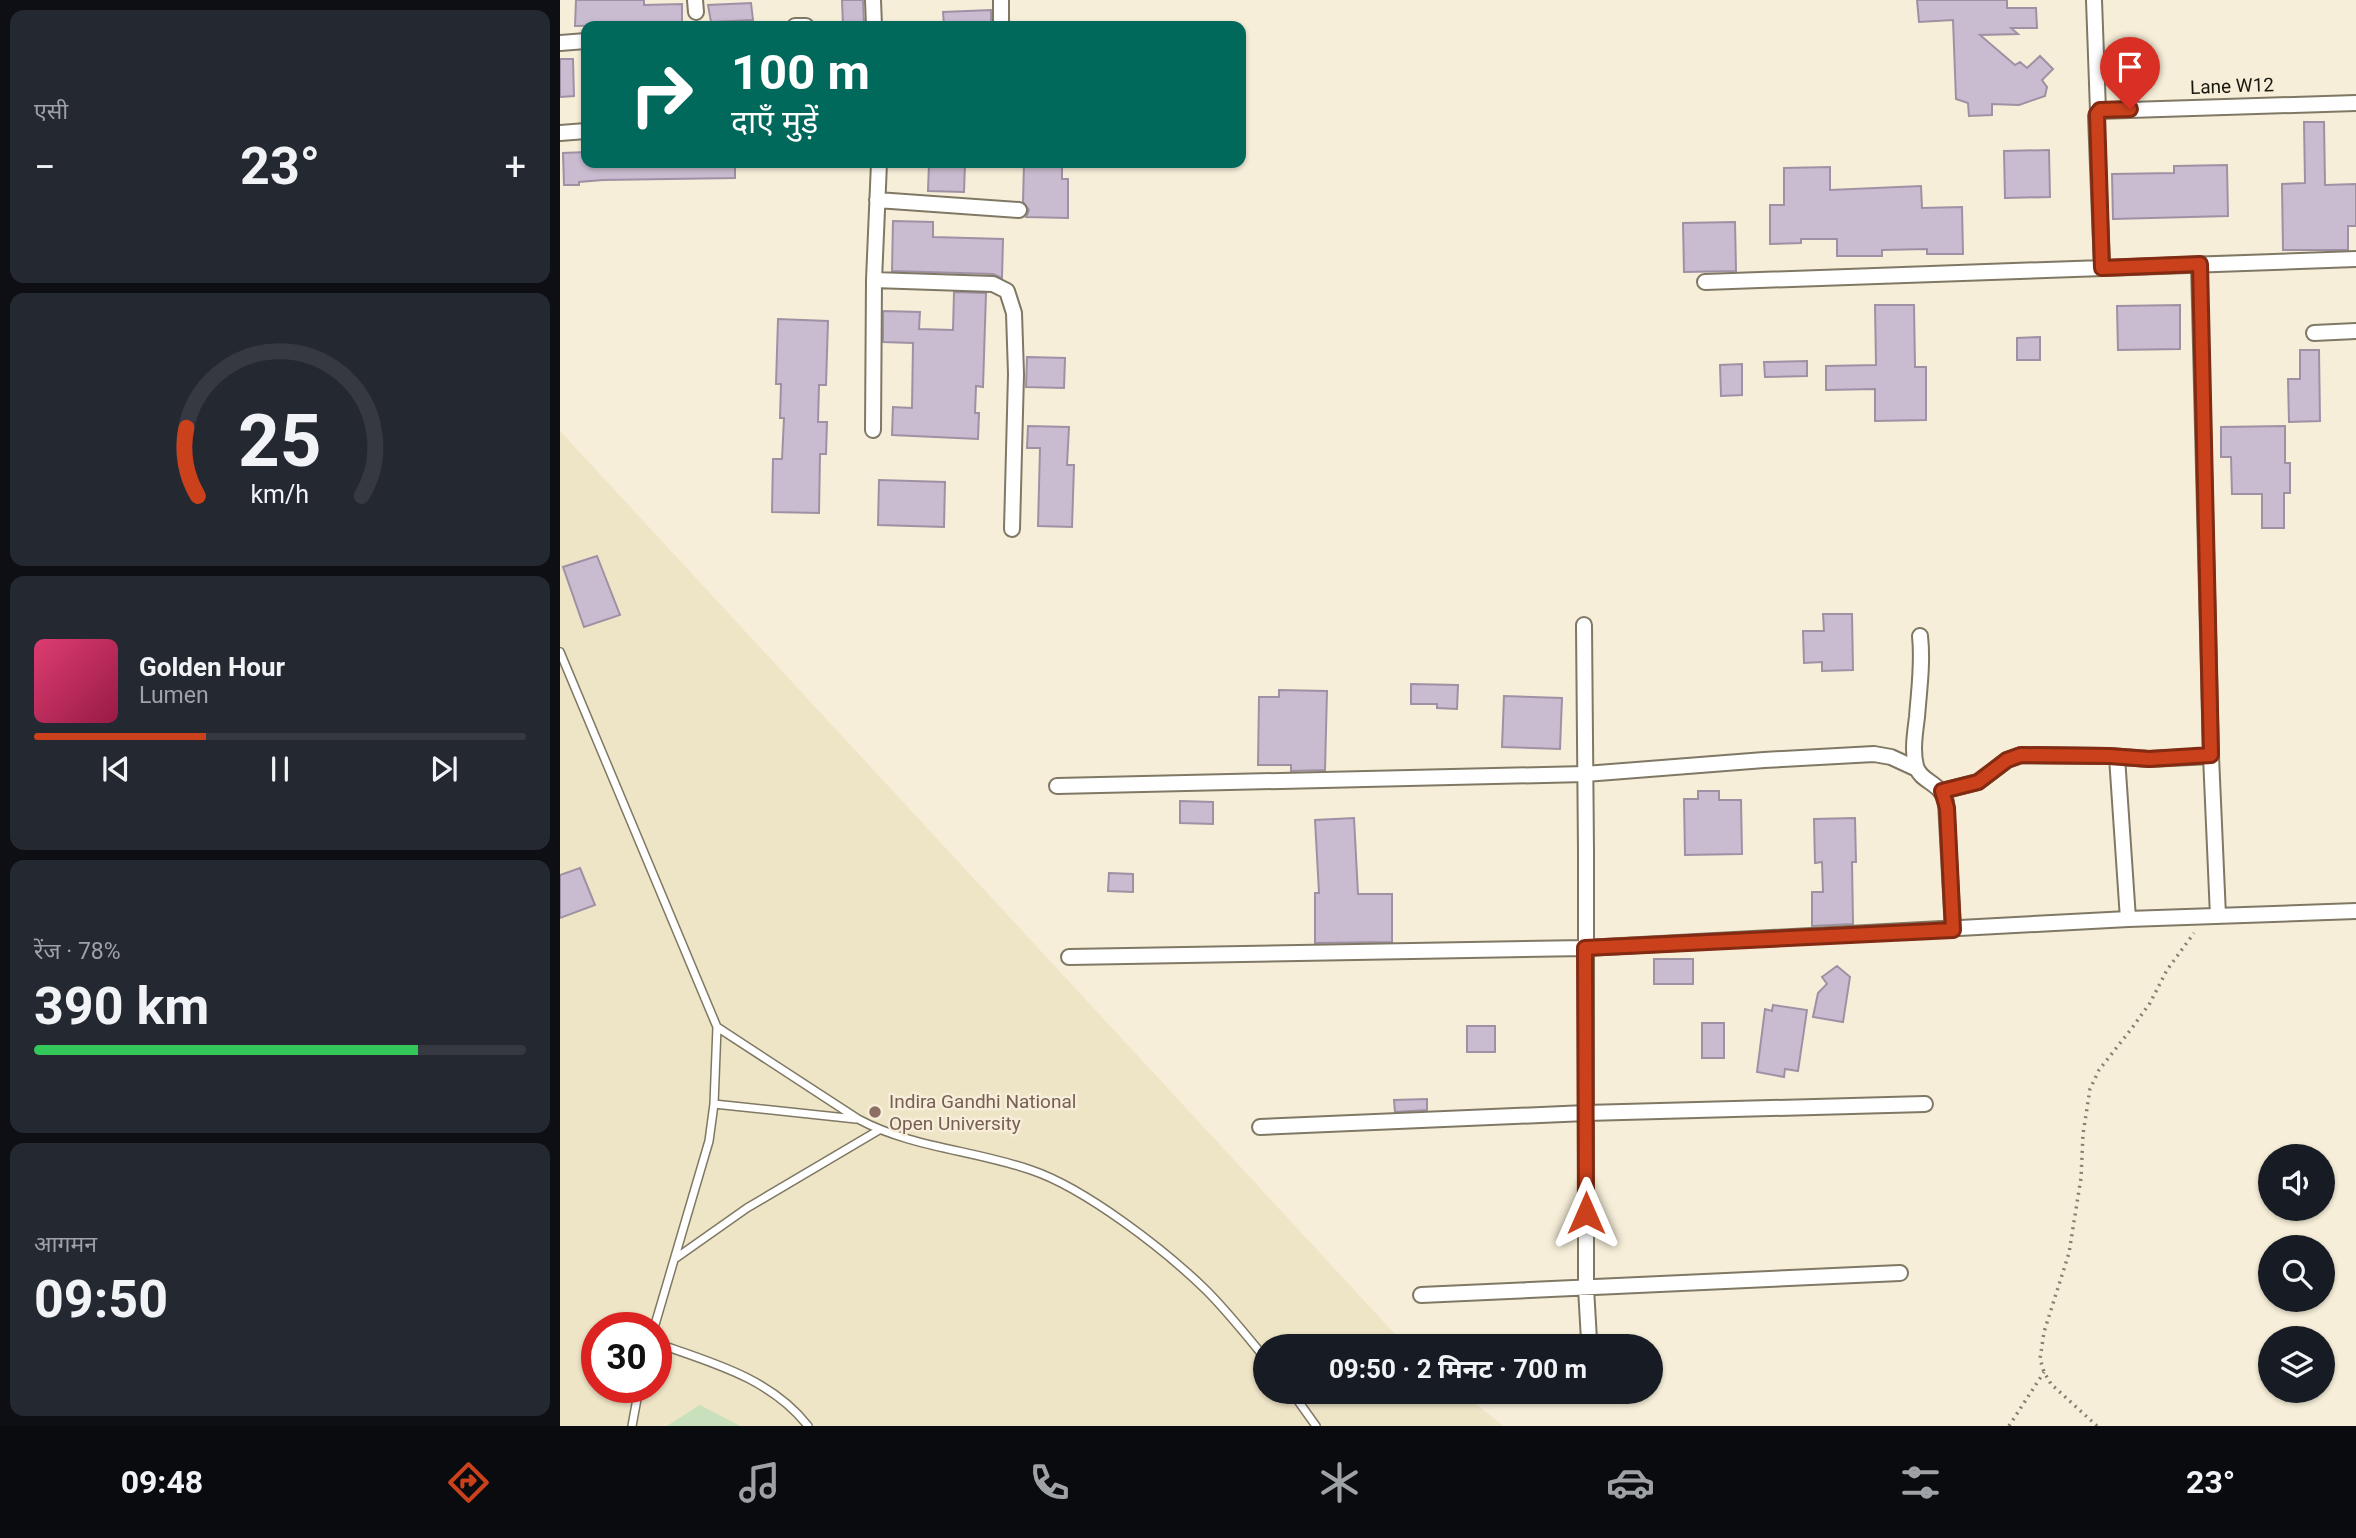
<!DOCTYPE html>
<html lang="hi">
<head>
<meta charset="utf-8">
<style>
  :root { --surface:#171b24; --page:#242831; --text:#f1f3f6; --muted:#9ea1a6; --line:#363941; --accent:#ca411b }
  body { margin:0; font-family:Roboto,"Noto Sans Devanagari",sans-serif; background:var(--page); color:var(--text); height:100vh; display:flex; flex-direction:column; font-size:26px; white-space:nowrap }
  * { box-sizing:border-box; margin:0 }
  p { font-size:23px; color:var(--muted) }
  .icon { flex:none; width:38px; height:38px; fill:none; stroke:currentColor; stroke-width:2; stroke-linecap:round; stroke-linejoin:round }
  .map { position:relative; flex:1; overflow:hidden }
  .sheet { display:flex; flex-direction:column; gap:10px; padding:10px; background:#0d0f14; width:560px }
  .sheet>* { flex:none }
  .guide { position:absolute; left:21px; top:21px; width:665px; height:147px; border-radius:14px; box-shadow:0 2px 5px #0004; background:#00695c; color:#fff; overflow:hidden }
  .buttons { position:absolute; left:1698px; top:1144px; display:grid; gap:14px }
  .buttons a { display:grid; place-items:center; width:77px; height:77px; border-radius:50%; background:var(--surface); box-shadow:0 2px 5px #0004; font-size:35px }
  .speed { position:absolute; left:21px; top:1312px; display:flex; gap:14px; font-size:35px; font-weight:700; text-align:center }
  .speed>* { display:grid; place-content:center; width:91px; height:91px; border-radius:50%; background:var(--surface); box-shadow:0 2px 5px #0004; line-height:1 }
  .speed .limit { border:10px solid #d22; background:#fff; color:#111 }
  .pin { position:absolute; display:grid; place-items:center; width:60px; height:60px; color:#fff; margin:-72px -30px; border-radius:50% 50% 50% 0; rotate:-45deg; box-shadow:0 0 7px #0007 }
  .pin .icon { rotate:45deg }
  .me { position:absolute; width:77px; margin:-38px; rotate:0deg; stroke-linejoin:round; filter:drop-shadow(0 0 5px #0008) }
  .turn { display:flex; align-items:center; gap:24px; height:147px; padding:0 35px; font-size:32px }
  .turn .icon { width:91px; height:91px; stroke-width:2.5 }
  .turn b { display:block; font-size:49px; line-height:60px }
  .big { font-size:52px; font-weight:700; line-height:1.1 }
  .sheet .card { flex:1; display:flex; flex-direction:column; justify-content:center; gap:10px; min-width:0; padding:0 24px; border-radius:14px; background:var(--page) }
  .sheet .dial { align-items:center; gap:0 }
  .dial svg { height:182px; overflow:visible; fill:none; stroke:var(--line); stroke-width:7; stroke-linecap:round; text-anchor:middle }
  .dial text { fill:var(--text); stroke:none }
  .song { display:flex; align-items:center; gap:21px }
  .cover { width:84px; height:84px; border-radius:10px; background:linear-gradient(135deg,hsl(340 70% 55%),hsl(340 70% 35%)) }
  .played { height:7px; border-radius:4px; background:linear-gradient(90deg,var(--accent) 35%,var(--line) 35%) }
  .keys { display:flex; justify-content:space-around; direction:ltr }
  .heat { display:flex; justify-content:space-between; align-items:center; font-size:38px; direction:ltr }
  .charge { height:10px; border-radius:5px; background:linear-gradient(90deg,#34c759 78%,var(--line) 0) }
  .trip { position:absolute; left:693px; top:1334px; width:410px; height:70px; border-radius:35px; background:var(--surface); box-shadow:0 2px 5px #0004; font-weight:700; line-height:70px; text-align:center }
  .dock { display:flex; height:112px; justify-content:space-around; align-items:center; background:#090b0e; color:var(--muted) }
  .dock .icon { width:49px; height:49px }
  .dock .on { color:var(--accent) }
  .dock b { font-size:32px; color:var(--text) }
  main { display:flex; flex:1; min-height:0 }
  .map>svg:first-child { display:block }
  .built { fill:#eee4c6; fill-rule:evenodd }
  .green { fill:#c8e0bb }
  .building { fill:#cabcd0; stroke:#9f91a4; stroke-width:2 }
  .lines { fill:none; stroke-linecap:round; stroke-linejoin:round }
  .service-casing { stroke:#7f7864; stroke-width:10 }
  .minor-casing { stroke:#7f7864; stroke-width:18 }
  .path { stroke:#847f70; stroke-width:3.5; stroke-dasharray:2 5; stroke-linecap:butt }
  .service { stroke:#fff; stroke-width:7 }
  .minor { stroke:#fff; stroke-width:14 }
  .route-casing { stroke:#832a12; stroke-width:18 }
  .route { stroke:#ca411b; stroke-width:12 }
  .education-dot { fill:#8d6e63; stroke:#f6eed8; stroke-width:2.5 }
  .labels { text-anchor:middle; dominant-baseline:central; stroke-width:5; stroke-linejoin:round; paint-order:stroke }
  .street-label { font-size:19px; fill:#1a170f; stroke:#f6eed8 }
  .education-label { font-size:19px; fill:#785e54; stroke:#f6eed8; text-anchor:start }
</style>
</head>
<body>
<main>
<section class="sheet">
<div class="card"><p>एसी</p>
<div class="heat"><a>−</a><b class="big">23°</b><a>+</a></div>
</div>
<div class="card dial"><svg viewBox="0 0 100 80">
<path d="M14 69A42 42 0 1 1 86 69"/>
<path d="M14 69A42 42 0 0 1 9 39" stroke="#ca411b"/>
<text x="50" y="56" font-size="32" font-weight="700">25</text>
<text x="50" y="72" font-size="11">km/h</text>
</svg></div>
<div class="card">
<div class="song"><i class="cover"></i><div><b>Golden Hour</b><p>Lumen</p></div></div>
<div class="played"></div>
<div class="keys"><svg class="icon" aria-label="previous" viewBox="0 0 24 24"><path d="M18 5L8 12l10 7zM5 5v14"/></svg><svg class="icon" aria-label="pause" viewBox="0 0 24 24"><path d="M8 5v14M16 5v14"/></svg><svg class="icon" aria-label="next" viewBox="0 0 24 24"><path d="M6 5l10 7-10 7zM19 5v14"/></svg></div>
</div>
<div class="card"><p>रेंज · 78%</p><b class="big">390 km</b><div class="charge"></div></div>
<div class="card"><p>आगमन</p><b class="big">09:50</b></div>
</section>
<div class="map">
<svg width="1796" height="1426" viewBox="0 0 1796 1426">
  <rect width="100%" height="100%" fill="#f6eed8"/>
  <path class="built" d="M0,431L846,1346H705V1391H901L943,1426H0ZM37,1328H96V1388H37Z"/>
  <path class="green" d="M140,1405L180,1426H107Z"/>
  <path class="building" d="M16,0H84V5L122,4V24L15,26Z
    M282,0H303L304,26H283Z
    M1357,0H1447V8H1476L1477,28H1451L1458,34L1420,35L1455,65L1460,62L1467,68L1480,56L1493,69L1482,80L1487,87L1485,96L1459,105L1432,104V115L1409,116L1408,103L1396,99L1393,20L1359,22Z
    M191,3L193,20L151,22L148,5Z
    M431,10V26H384L383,12Z
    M0,59H13L14,96L0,97Z
    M1744,122H1764L1765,185L1796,184V226H1788V250H1723L1722,184L1745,183Z
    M1489,150L1490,197L1445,198L1444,151Z
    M26,152V163H175V178L43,180L19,182V185H4L3,153Z
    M369,163H405L404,192L368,191Z
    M464,163H502V179H508V218L466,217L469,210L463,202Z
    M1667,165L1668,216L1553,219L1552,174L1614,173V166Z
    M1270,167V190L1361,186L1362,208L1402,207L1403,254H1367V249L1322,250V256H1277V239H1241V243L1210,244V205H1224V168Z
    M333,221L373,222V237L443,239L442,278L433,274L332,271Z
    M1175,222L1176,271L1124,272L1123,223Z
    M394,292L426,293L423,387L416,386L415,413H419L418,439L332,435L333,407L352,408L353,343L323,342V311L360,312L359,329L393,330Z
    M1315,305H1354L1355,367H1366V420L1315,421V389L1266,390V366L1316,365Z
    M1620,305V349L1558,350L1557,306Z
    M218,319L268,321L266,385H259L258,422H267L266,454H260L259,513L212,512L213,459H222L224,418H220L221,384H216Z
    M1480,337V360H1457V338Z
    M1740,350H1759L1760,421L1729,422L1728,379H1740Z
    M467,357L505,358L504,388L466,387Z
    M1247,361V376L1205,377L1204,362Z
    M1182,364V395L1161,396L1160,365Z
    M468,426L509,427L507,465H514L512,527L478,526L480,448H467Z
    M1725,426V463H1730V493H1724V528H1702V494H1672L1671,457H1661V427Z
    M319,480L385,482L384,527L318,525Z
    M37,556L60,615L24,627L3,567Z
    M1263,614H1292L1293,670L1262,671V662L1244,663L1243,631H1264Z
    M851,684L898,685L897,709L877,708V704H851Z
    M719,690L767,691L765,770L731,771V765H698L699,697H719Z
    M944,696L1002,698L1000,749L942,747Z
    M1138,791H1159V800H1181L1182,854L1125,855L1124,799H1138Z
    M620,801L653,802V824L620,823Z
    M794,818L798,894H832V942L755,943V893H759L755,820Z
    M1295,818L1296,862H1292L1293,924L1252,926V892H1263L1262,862L1255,863L1254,819Z
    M20,868L35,905L0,918V875Z
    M549,873L573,874V892L548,891Z
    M1094,959H1133V984H1094Z
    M1277,966L1290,977L1283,1022L1253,1017L1258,993L1267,984L1262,977Z
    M1213,1005L1247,1010L1238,1071L1225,1069L1224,1077L1197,1072L1205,1009L1212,1011Z
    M1142,1023H1164V1058H1142Z
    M907,1026H935V1052H907Z
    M867,1099V1110L835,1112L834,1100Z"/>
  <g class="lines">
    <g class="service-casing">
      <path id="service" d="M0,652L157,1027L298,1119C352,1148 414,1150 471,1170C525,1188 605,1250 646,1290C667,1311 686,1335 705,1358
        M154,1104L296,1119
        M116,1258L187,1208L319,1130
        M94,1328L149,1141L154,1104L157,1027
        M96,1343C150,1362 211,1378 248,1426
        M731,1391L756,1426
        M72,1426L79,1388"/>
    </g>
    <g class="minor-casing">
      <path id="minor" d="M135,0L136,12
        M313,0L314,26
        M441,0V26
        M1534,0L1538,111
        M235,26H246
        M0,43L26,41
        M0,133L26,131
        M317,200L459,210
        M1639,264L1651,756L1658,916
        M1542,268L1536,116L1538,111L1796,103
        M314,280L433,284L447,291L454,313L456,374L452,529
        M1145,282L1796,259
        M1754,333L1796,331
        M313,430L314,280L319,163
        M1024,625L1026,851V1288L1029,1340
        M1360,636C1363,663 1359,690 1357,717C1355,733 1352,751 1356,766C1360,782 1381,782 1386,802L1393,930
        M1557,757L1568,919
        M497,786L1025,774L1204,760L1314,754L1331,757L1357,769
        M1382,791L1418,782L1447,760L1461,755L1549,756L1589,759L1651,756
        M509,957L1025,948L1568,919L1796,911
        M700,1127L1026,1113L1365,1104
        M861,1295L1340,1273"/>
    </g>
    <path class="path" d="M1449,1426L1484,1372
      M1537,1426L1491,1384L1484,1372L1480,1359L1484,1332L1509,1253L1521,1178L1523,1134L1530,1089L1539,1070L1572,1028L1590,1003L1607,970L1634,933"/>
    <use href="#service" class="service"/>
    <use href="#minor" class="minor"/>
  </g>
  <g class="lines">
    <g class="route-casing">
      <path id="route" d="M1026,1213L1025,948L1393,930L1387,808L1382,791L1418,782L1447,760L1461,755L1549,756L1589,759L1651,755L1640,264L1542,268L1537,114L1540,110L1570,109"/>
    </g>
    <use href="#route" class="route"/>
  </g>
  <circle class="education-dot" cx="315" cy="1112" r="7"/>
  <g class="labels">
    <g class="street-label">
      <text transform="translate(1672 86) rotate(-2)">Lane W12</text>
    </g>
    <g class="education-label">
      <text x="329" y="1101">Indira Gandhi National<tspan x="329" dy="22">Open University</tspan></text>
    </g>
  </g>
</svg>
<div class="buttons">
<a><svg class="icon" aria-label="sound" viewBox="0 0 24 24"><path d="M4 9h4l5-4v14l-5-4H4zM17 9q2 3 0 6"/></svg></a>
<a><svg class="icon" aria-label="search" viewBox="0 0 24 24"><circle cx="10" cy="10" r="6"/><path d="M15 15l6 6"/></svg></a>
<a><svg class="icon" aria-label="layers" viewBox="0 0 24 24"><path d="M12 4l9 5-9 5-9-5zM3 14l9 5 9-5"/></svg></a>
</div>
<div class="speed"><div class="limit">30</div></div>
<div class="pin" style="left:1570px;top:109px;background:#d93025"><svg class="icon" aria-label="arrive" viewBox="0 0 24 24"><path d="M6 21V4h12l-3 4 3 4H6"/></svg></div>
<svg class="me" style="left:1026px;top:1213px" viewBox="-20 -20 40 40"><path d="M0-17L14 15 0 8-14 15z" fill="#ca411b" stroke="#fff" stroke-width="4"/></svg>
<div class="trip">09:50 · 2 मिनट · 700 m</div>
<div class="guide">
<div class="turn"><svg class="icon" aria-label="right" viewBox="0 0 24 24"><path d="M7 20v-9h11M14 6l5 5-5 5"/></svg><div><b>100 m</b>दाएँ मुड़ें</div></div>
</div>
</div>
</main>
<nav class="dock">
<b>09:48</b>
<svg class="icon on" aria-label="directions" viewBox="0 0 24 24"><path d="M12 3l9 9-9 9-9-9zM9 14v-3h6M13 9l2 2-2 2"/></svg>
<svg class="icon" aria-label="music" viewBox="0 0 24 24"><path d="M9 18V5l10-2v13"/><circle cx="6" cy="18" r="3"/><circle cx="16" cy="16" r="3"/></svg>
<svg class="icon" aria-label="phone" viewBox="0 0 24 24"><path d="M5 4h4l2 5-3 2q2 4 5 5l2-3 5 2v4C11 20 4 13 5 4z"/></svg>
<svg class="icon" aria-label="climate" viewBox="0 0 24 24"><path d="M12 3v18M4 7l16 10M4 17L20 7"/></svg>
<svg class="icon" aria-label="car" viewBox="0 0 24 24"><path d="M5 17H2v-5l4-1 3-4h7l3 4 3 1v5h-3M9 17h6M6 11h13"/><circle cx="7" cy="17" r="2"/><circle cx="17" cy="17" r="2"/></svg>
<svg class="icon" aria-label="filters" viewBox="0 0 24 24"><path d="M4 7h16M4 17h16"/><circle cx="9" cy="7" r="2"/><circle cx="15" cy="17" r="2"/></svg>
<b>23°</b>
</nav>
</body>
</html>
